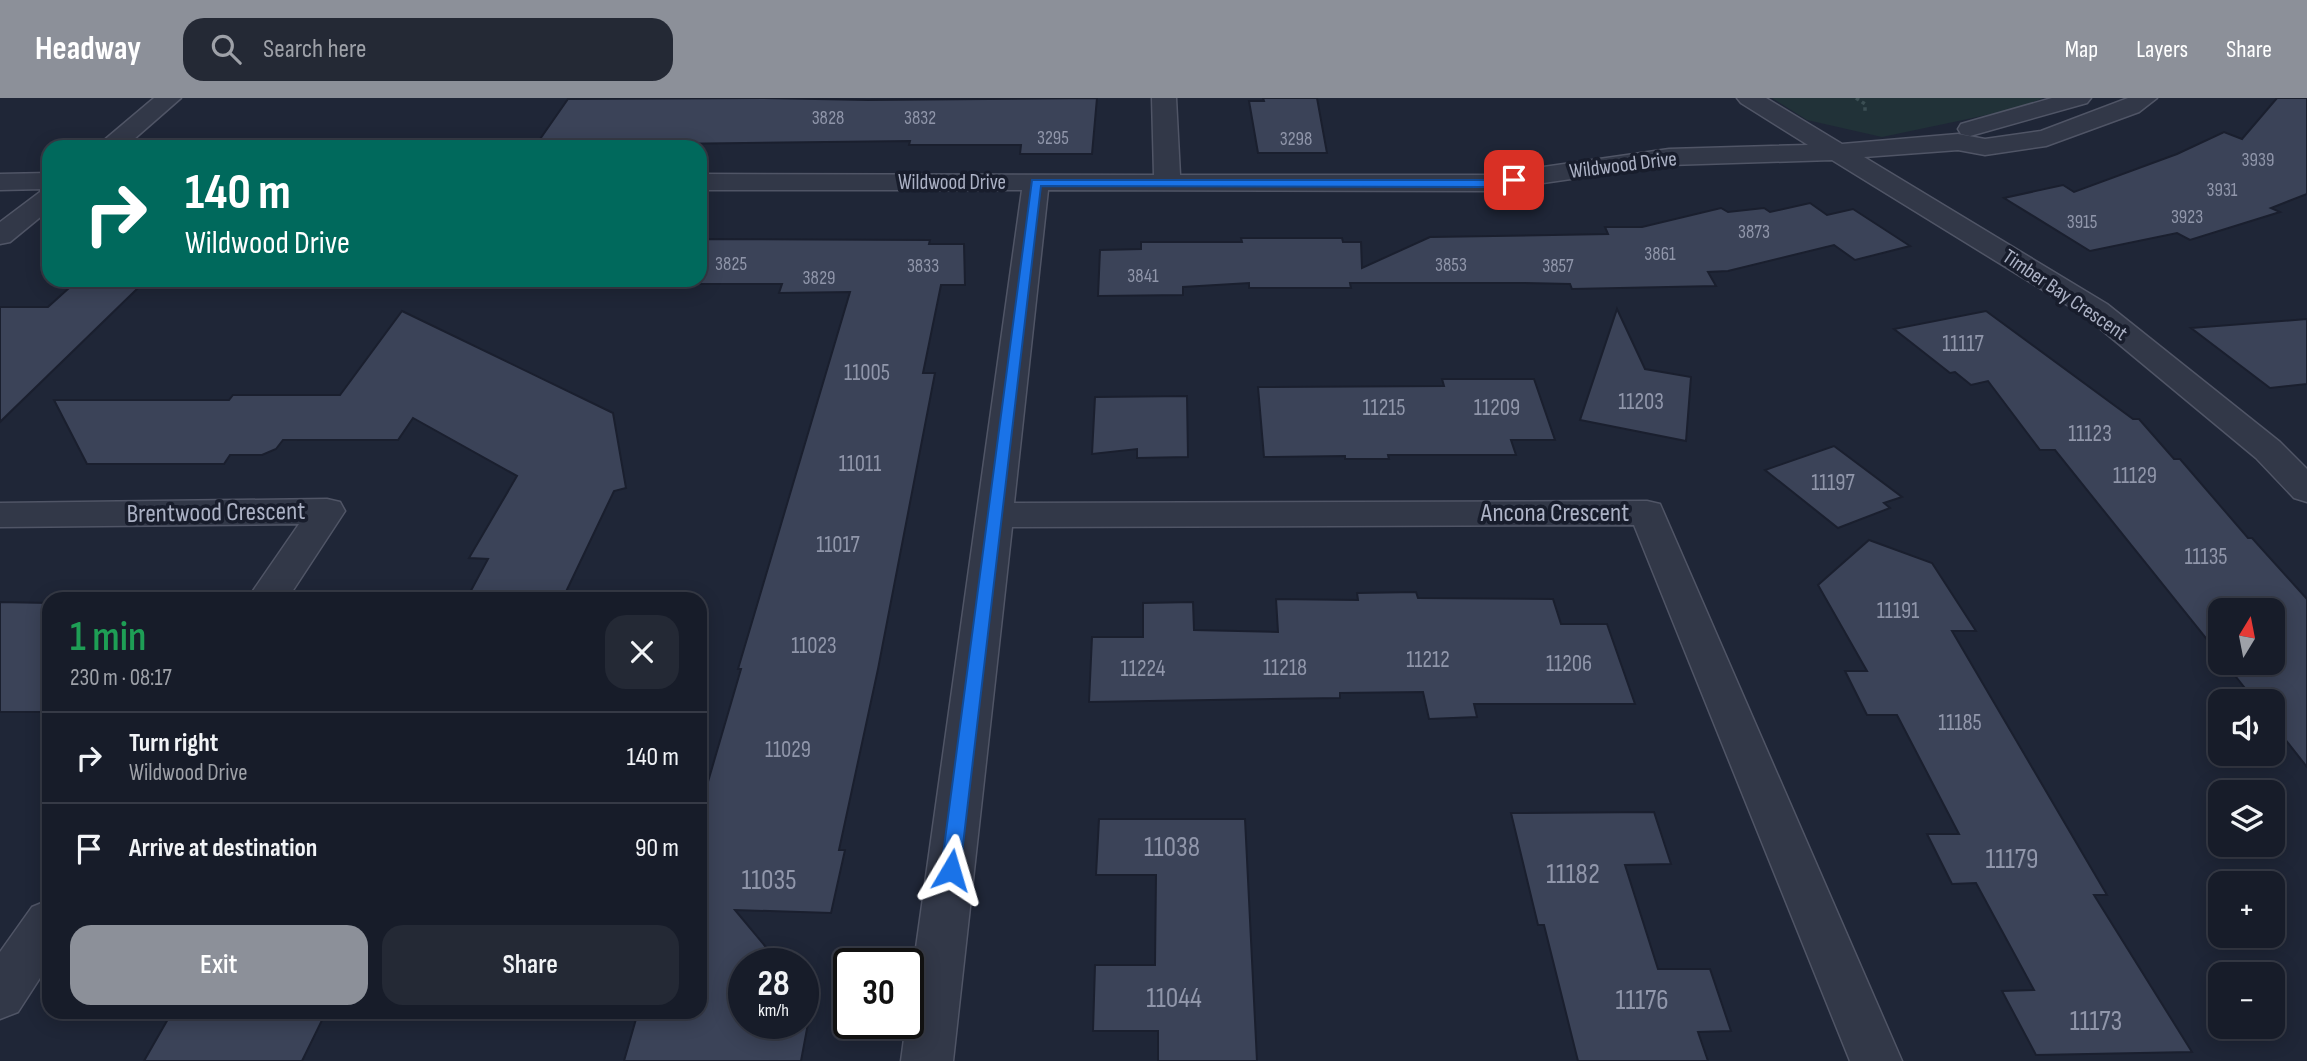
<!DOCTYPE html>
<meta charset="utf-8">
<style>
body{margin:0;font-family:"Sofia Sans Condensed",sans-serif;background:#242935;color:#f1f3f6;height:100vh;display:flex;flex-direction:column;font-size:26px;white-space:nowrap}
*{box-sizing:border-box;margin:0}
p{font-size:23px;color:#9ea1a8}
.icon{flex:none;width:38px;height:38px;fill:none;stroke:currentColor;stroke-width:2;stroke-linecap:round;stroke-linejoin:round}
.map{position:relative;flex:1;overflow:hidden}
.details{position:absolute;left:42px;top:494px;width:665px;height:427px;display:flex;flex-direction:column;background:#171c29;border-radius:21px;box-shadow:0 4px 18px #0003,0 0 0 2px #363a46}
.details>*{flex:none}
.top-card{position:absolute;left:42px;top:42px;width:665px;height:147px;border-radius:21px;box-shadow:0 4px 18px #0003,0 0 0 2px #363a46;background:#00695c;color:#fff;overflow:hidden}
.needle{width:46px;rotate:10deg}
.tools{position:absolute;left:2208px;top:500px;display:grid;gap:14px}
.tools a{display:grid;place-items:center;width:77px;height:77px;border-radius:14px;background:#171c29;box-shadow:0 4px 18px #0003,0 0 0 2px #363a46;font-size:35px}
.speed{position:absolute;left:728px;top:850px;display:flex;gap:14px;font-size:35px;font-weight:700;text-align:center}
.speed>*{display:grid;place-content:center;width:91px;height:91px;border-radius:50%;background:#171c29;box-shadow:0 4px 18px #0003,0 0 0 2px #363a46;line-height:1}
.speed small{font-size:18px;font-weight:400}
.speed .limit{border:4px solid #111;border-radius:10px;background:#fff;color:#111}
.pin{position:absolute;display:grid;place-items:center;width:60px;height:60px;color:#fff;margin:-30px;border-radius:14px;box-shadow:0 4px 10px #0006}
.me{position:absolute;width:77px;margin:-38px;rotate:7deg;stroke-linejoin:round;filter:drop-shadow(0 0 5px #0008)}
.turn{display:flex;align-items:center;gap:24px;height:147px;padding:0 28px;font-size:32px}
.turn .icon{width:91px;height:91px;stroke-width:2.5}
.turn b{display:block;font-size:49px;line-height:60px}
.round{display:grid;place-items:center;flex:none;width:74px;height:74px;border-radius:21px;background:#242935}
.overview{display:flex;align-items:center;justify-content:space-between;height:119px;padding:0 28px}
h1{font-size:42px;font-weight:600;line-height:52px;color:#1e9e55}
.button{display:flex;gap:14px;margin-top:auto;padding:14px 28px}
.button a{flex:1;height:80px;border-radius:21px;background:#8c9099;color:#fff;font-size:28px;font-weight:600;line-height:80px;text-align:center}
.button a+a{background:#242935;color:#f1f3f6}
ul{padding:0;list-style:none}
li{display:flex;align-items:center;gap:21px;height:91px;padding:0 28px;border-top:2px solid #363a46}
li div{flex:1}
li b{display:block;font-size:26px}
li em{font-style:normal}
header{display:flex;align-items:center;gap:42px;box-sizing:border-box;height:98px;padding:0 35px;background:#8c9099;color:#fff}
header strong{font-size:33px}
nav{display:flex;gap:38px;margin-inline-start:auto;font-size:24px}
.search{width:490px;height:63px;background:#242935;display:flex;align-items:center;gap:18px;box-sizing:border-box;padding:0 24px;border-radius:21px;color:#9ea1a8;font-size:26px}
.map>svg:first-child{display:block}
.green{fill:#213238}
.building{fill:#3b4358;stroke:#1a1f2e;stroke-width:2}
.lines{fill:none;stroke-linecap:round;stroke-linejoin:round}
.minor-casing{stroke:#505566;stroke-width:3}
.path{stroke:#3b4e53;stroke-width:3.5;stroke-dasharray:3.5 3.5;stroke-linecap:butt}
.minor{fill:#323848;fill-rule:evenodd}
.route{fill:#1a73e8;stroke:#114b97;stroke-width:2}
.labels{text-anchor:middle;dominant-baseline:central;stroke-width:7;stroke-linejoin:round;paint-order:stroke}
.far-number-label{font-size:19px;fill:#9096aa}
.far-street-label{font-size:21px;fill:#acb2c5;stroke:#181d2c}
.number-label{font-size:23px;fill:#9096aa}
.street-label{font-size:26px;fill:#acb2c5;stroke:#181d2c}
.near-number-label{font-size:28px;fill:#9096aa}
</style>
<header>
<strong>Headway</strong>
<div class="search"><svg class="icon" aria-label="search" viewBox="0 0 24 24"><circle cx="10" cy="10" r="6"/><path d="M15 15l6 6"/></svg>Search here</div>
<nav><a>Map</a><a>Layers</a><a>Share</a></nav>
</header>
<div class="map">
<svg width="2307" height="963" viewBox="0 0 2307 963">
<rect width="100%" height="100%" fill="#1f2637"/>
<polygon class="green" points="1772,0 2043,0 2020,10 1882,39 1807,22"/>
<g class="building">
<polygon points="764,0 868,2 1097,0 1092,56 1020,56 1021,47 909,47 910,43 591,47 538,44 568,1"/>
<polygon points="1263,0 1317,0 1327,55 1258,55 1249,3 1264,3"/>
<polygon points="2277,0 2307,0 2307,96 2271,110 2280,114 2190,142 2177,135 2090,153 2004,100 2063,87 2074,94 2177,56 2224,34 2242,41"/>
<polygon points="1810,105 1827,117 1853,111 1910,148 1855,162 1834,147 1728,173 1708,174 1716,188 1572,191 1570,186 1525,185 1350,185 1351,190 1249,190 1249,185 1183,189 1183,197 1098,198 1100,152 1141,151 1141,144 1242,144 1241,140 1342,140 1343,144 1361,144 1362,170 1430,139 1608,136 1605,129 1642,129 1721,110 1728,114 1764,110 1770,114"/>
<polygon points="700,141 930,142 929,146 964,146 965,187 941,187 923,275 935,275 878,571 839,752 845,752 831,815 735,812 780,866 744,866 744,926 803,926 803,893 812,904 801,963 624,963 638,914 700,914 700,711 741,571 738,571 850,194 779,195 782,186 700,186"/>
<polygon points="69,190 138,190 0,324 0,209 48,209"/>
<polygon points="1617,211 1645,271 1691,279 1686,343 1580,322"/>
<polygon points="402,213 613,315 626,390 614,393 563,500 467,500 488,461 469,460 517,378 413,320 398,342 283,342 276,351 262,357 230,357 224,366 87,366 54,302 229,302 233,297 340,297"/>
<polygon points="1986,213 2133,321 2139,321 2174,361 2180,361 2248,440 2252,440 2307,501 2307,669 2273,626 2273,604 2256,604 2225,565 2273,565 2273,513 2221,513 2221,559 2055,352 2040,352 1988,283 1971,287 1955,274 1950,275 1894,231"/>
<polygon points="2307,221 2307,286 2270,290 2191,230"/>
<polygon points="1442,281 1534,281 1555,342 1511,342 1516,357 1388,357 1389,361 1345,361 1345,358 1264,359 1258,289 1444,288"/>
<polygon points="1187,298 1188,359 1137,360 1137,351 1092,356 1095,299"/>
<polygon points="1834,348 1902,399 1884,405 1890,410 1838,430 1765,372"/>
<polygon points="1869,442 1932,465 1976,533 1952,533 2107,797 2094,797 2192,954 2036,957 2002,893 2034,892 1976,785 1952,786 1927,736 1959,736 1897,617 1867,617 1845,573 1867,573 1818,487"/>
<polygon points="1416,494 1418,500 1553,501 1561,526 1607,526 1635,606 1474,606 1477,619 1429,621 1423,594 1340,595 1340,600 1089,604 1092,539 1143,539 1143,505 1193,504 1194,532 1278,534 1276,501 1358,502 1357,495"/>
<polygon points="0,504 49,505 49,614 0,614"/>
<polygon points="1654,714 1671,766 1625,767 1658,871 1710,871 1731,933 1698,934 1708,963 1578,963 1544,827 1538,827 1511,715"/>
<polygon points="1099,721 1245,721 1257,963 1158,963 1158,933 1093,933 1095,867 1155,867 1156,777 1096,777"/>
<polygon points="172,914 326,914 302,963 144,963"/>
</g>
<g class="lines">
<g class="minor-casing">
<g id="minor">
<polygon points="154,0 181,0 125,49 96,49"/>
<polygon points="1152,0 1176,0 1180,77 1488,77 1669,51 1808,47 1741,5 1737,0 1766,0 1842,46 1958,36 1985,41 2041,33 2128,0 2157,0 2139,14 2046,48 1985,57 1958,52 1864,59 2107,206 2280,344 2307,371 2307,404 2294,400 2256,360 2085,218 1832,62 1669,67 1488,93 1048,92 1014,405 1647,403 1660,406 1902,963 1850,963 1634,427 1012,429 953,963 901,963 906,926 908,926 908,907 1022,92 700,92 700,76 1154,77"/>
<polygon points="2052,0 2091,0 2087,5 1970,38 1961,36 1958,31 1961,26"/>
<polygon points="49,75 49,112 10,144 0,146 0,124 44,91 0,92 0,76"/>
<polygon points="327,401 340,404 345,413 288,500 248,500 299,426 0,429 0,405"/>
<polygon points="49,802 49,866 18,914 0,921 0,854 32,809"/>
</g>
</g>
<polyline class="path" points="1856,0 1865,6 1865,15"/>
<use href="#minor" class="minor"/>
</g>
<polygon class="route" points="1514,78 1518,79 1518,84 1488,89 1041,88 960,772 958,778 951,780 944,778 941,772 1032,82 1488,82"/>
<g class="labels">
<g class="far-number-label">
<text x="828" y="20">3828</text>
<text x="920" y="20">3832</text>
<text x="1053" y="40">3295</text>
<text x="1296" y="41">3298</text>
<text x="2258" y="62">3939</text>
<text x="2222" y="92">3931</text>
<text x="2187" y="119">3923</text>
<text x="2082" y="124">3915</text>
<text x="1754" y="134">3873</text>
<text x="1660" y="156">3861</text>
<text x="731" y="166">3825</text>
<text x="1451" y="167">3853</text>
<text x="923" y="168">3833</text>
<text x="1558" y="168">3857</text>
<text x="1143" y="178">3841</text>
<text x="819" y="180">3829</text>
</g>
<g class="far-street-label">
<text transform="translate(1623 67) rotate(-7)">Wildwood Drive</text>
<text x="952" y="84">Wildwood Drive</text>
<text transform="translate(2065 197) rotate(34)">Timber Bay Crescent</text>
</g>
<g class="number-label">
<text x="1963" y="246">11117</text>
<text x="867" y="275">11005</text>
<text x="1641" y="304">11203</text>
<text x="1384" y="310">11215</text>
<text x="1497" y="310">11209</text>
<text x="2090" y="336">11123</text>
<text x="860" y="366">11011</text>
<text x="2135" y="378">11129</text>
<text x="1833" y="385">11197</text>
<text x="838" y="447">11017</text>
<text x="2206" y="459">11135</text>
<text x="1898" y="513">11191</text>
<text x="814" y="548">11023</text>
<text x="1428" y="562">11212</text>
<text x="1569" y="566">11206</text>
<text x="1285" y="570">11218</text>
<text x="1143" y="571">11224</text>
<text x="1960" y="625">11185</text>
<text x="788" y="652">11029</text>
</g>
<g class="street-label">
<text transform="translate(216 415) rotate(-1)">Brentwood Crescent</text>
<text x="1555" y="415">Ancona Crescent</text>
</g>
<g class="near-number-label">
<text x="1172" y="749">11038</text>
<text x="2012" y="761">11179</text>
<text x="1573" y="776">11182</text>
<text x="769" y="782">11035</text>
<text x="1174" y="900">11044</text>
<text x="1642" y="902">11176</text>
<text x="2096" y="923">11173</text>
</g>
</g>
</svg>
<div class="tools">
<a><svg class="needle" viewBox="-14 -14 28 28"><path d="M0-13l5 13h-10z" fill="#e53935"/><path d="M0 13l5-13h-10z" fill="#9ea1a8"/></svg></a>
<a><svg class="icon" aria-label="sound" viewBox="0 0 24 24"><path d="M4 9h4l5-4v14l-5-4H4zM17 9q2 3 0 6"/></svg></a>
<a><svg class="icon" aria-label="layers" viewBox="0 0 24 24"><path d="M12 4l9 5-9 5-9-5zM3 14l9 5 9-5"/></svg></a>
<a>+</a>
<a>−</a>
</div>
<div class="speed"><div>28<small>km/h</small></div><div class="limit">30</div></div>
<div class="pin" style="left:1514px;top:82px;background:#d93025"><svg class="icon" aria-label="arrive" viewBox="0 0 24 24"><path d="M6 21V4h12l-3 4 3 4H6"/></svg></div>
<svg class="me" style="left:951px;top:772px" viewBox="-20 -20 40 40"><path d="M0-17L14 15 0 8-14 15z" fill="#1a73e8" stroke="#fff" stroke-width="4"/></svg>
<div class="top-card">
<div class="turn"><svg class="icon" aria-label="right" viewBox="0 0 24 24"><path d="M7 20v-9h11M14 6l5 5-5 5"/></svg><div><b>140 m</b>Wildwood Drive</div></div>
</div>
<section class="details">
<div class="overview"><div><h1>1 min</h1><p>230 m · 08:17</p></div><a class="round"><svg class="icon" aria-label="close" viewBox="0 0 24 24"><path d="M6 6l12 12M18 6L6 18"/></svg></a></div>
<ul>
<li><svg class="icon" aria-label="right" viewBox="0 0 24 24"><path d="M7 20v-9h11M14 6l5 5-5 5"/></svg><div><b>Turn right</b><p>Wildwood Drive</p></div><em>140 m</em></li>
<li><svg class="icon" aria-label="arrive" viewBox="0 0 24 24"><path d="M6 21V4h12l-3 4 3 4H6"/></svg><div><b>Arrive at destination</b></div><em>90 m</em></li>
</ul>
<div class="button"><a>Exit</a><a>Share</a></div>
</section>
</div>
